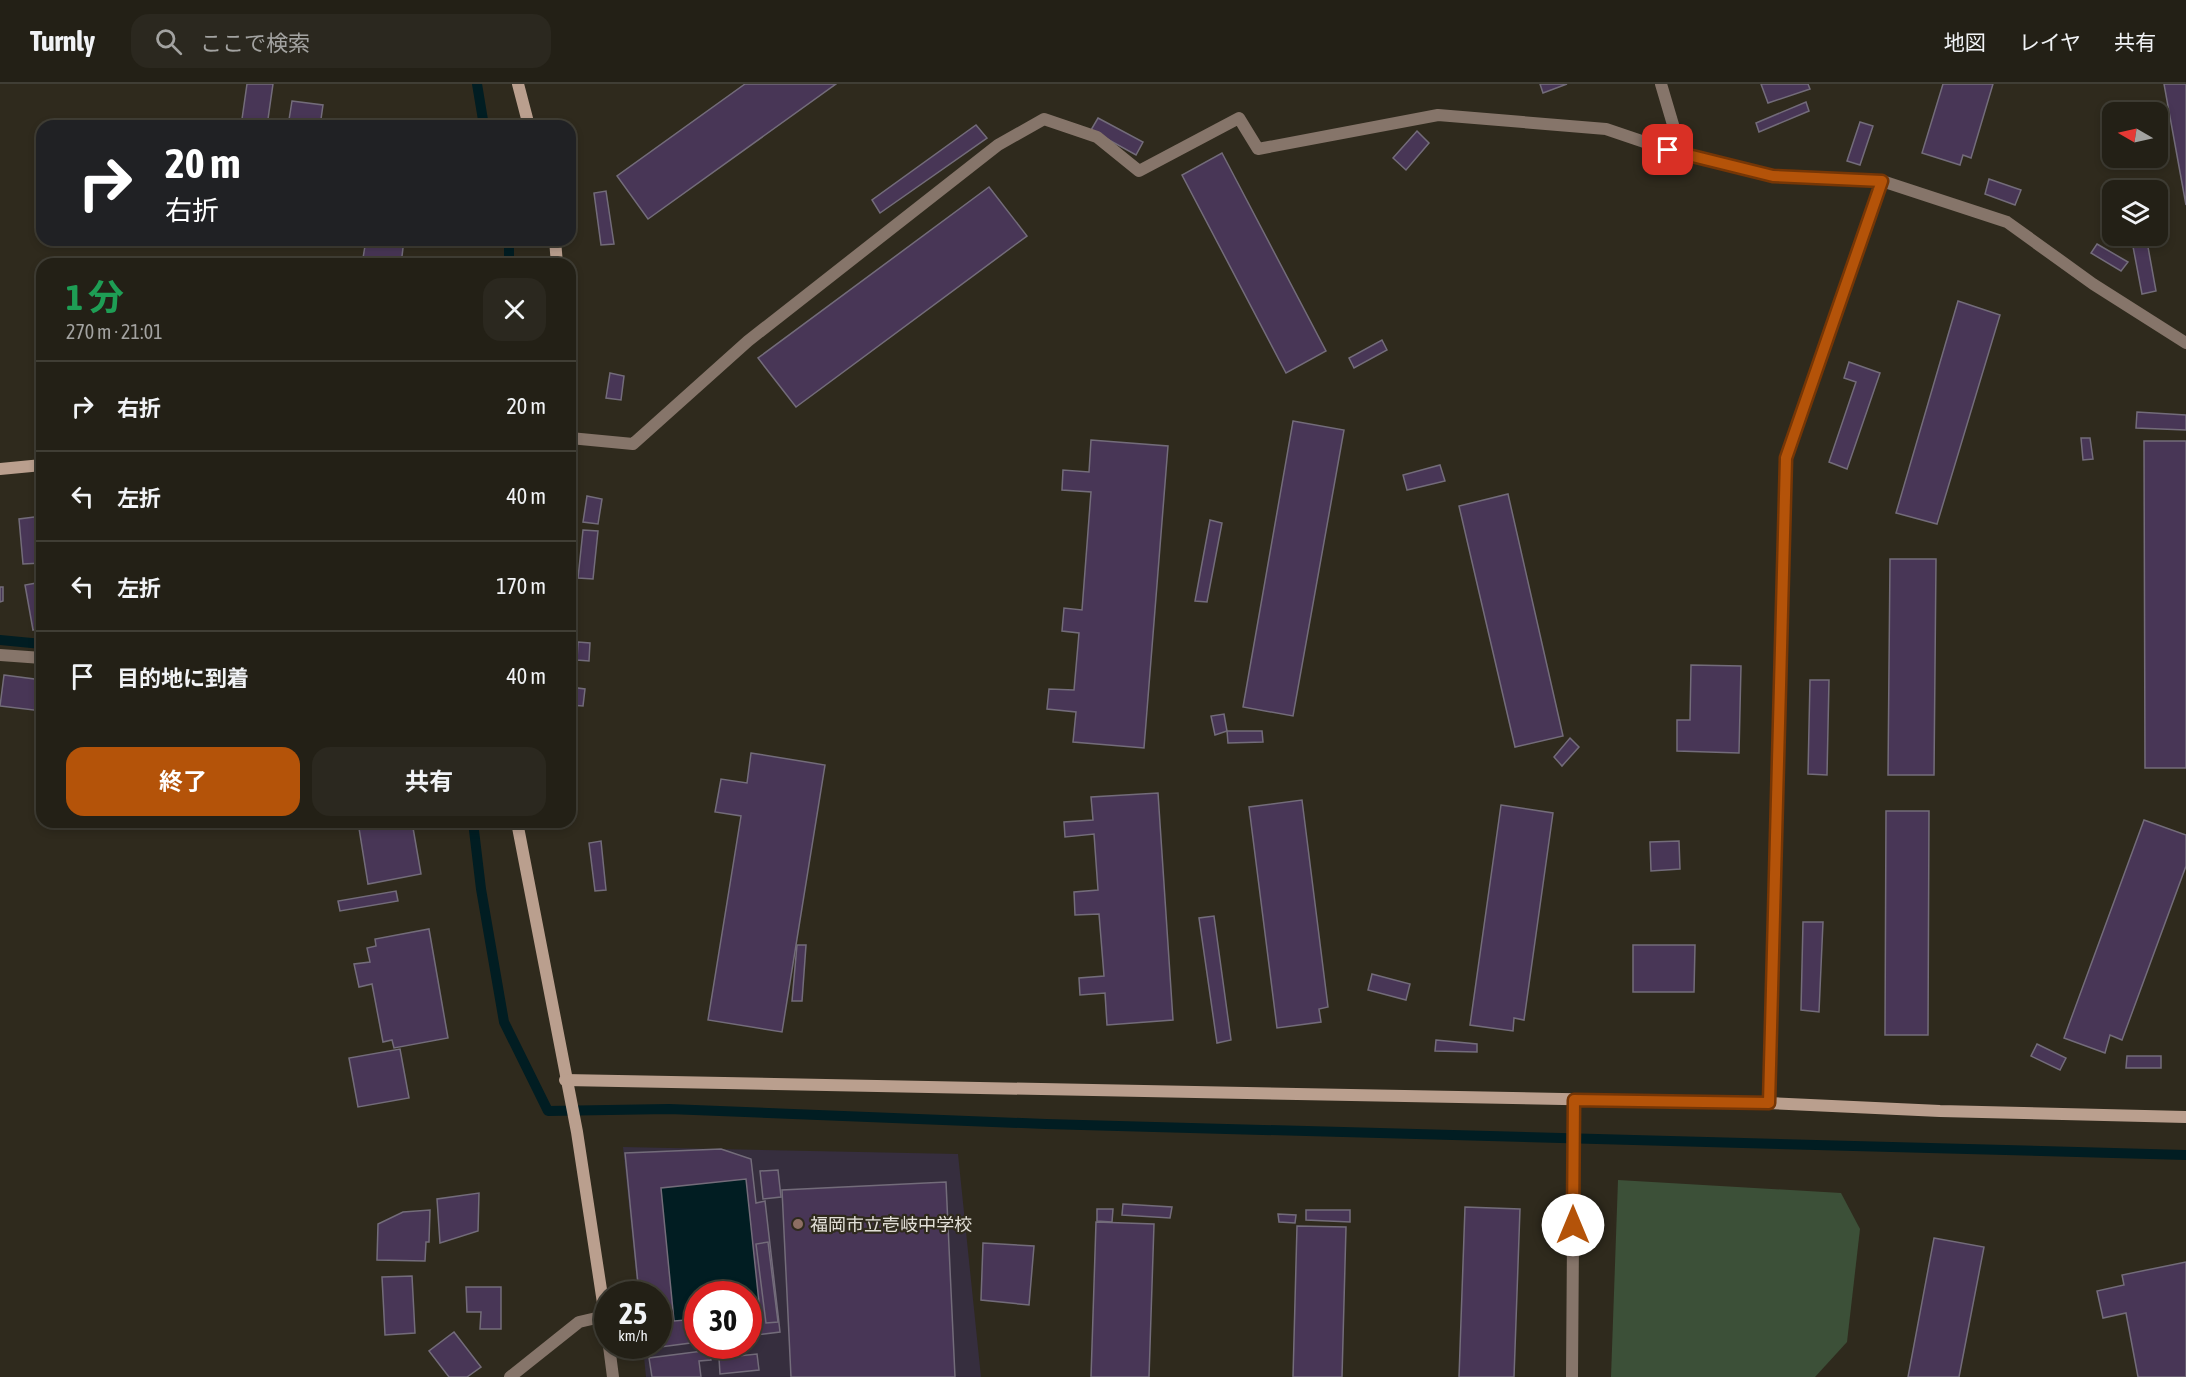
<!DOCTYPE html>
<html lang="ja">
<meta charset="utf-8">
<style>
body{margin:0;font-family:"Asap Condensed","Noto Sans JP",sans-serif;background:#2b281f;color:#f1f3f6;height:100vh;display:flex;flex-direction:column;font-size:22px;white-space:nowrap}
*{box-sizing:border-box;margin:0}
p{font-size:20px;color:#a3a3a1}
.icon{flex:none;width:33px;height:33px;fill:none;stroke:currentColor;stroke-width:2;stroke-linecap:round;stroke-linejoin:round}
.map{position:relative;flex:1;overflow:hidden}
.side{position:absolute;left:36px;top:174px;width:540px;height:570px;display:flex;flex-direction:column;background:#232016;border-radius:18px;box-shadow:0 3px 9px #0003,0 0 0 2px #403e35}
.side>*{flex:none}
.guide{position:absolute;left:36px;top:36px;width:540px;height:126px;border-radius:18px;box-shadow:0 3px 9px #0003,0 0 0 2px #403e35;background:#202124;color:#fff;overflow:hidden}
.needle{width:39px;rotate:279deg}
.tools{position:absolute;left:2102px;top:18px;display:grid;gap:12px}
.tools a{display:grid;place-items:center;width:66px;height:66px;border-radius:12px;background:#232016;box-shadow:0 3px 9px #0003,0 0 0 2px #403e35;font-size:30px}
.speed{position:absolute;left:594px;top:1197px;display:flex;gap:12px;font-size:30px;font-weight:700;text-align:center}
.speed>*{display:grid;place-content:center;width:78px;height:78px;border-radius:50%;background:#232016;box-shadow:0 3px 9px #0003,0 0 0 2px #403e35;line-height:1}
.speed small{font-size:15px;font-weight:400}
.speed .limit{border:9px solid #d22;background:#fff;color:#111}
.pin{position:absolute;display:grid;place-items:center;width:51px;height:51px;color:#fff;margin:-26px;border-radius:12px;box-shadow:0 3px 9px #0006}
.me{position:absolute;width:66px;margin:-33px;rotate:0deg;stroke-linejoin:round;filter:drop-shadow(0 0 4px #0008)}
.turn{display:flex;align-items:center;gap:21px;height:126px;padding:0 30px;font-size:27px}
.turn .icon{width:78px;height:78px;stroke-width:2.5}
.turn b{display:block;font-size:42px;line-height:51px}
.round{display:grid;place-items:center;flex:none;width:63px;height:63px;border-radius:18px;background:#2b281f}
.overview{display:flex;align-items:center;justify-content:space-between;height:102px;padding:0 30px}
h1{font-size:36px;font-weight:700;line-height:45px;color:#1e9e55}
.primary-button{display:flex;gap:12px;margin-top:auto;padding:12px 30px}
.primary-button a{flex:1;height:69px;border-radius:18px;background:#b45309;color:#fff;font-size:24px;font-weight:700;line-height:69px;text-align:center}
.primary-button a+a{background:#2b281f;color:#f1f3f6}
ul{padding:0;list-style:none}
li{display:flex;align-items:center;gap:18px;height:90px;padding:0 30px;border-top:2px solid #403e35}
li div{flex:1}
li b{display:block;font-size:22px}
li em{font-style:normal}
header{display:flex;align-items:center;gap:36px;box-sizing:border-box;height:84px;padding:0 30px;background:#232016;border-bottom:2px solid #403e35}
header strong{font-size:28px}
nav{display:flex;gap:33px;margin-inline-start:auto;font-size:21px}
.search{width:420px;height:54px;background:#2b281f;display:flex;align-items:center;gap:15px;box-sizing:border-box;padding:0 21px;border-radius:18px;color:#a3a3a1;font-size:22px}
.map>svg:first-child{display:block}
.education{fill:#362e3e;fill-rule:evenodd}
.green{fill:#3c5038}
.water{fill:#011d22}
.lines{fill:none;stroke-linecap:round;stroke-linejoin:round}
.stream{stroke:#011d22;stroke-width:10}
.building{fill:#483656;stroke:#736c7a;stroke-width:1.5}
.lane{stroke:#86756a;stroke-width:12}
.street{stroke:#86756a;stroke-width:12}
.secondary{stroke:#ba9f8e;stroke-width:12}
.route-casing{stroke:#753606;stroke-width:15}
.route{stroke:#b45309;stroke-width:10}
.education-dot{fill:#8d6e63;stroke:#2f2a1d;stroke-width:2}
.labels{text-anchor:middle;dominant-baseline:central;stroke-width:4.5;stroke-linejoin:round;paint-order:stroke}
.poi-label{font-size:18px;fill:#e3e0d8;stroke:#2f2a1d;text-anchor:start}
</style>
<header>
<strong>Turnly</strong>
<div class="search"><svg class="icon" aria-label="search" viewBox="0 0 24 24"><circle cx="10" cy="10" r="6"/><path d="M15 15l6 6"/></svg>ここで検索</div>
<nav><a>地図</a><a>レイヤ</a><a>共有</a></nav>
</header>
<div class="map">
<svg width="2186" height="1293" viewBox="0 0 2186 1293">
<rect width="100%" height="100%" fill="#2f2a1d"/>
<path class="education" d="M623,1063l335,7 23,223h-335l-3,-31h15v-52h-20zM698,1210h50v52h-50z"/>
<polygon class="green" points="1618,1096 1841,1109 1860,1145 1847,1258 1815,1293 1611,1293"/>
<polygon class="water" points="746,1095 760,1228 749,1229 748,1210 698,1210 697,1235 674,1237 661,1104"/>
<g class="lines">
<g class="stream">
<polyline points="477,0 484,42"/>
<polyline points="509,156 509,180"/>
<polyline points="0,556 42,560"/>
<polyline points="473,738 481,805 504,938 548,1027 669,1025 1046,1040 2186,1071"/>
</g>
</g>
<g class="building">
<polygon points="247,0 273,0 267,42 241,42"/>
<polygon points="745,0 836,0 648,135 617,92"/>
<polygon points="1540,0 1567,0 1543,9"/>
<polygon points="1761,0 1808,0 1810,5 1768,19"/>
<polygon points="1943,0 1993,0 1971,74 1963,71 1960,81 1922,69"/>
<polygon points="2164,0 2186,0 2186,121"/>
<polygon points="292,17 323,21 320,42 288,42"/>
<polygon points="1806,18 1809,27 1759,48 1756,39"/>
<polygon points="1098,34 1143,58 1136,71 1091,46"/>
<polygon points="1860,38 1873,42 1860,81 1847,77"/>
<polygon points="976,41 987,54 880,129 872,116"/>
<polygon points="1417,47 1429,59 1406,86 1393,74"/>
<polygon points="1222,69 1326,267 1286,289 1182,91"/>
<polygon points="1989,95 2021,106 2015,121 1985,110"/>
<polygon points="989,103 1027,152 796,323 758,274"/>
<polygon points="606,107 614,160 601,161 594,109"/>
<polygon points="2131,152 2146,152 2156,207 2142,210"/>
<polygon points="366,156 404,156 401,180 362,180"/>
<polygon points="2097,160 2128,178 2121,187 2091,169"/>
<polygon points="1958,217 2000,231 1937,440 1896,429"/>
<polygon points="1382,256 1387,266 1354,284 1349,274"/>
<polygon points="1849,278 1880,289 1847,385 1829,378 1856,298 1844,294"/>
<polygon points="610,289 624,292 621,316 606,314"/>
<polygon points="2137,328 2186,331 2186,346 2136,344"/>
<polygon points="1293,337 1344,346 1293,632 1243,623"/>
<polygon points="2081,354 2090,354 2093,375 2083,376"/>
<polygon points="1091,356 1168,362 1144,664 1073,658 1076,628 1047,625 1049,605 1074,606 1079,549 1062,547 1064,524 1082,526 1091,408 1062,406 1063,386 1089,388"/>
<polygon points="2144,357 2186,357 2186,684 2145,684"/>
<polygon points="1440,381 1445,397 1407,406 1403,391"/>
<polygon points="1508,410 1563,652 1515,663 1459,422"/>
<polygon points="587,412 602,415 598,440 583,438"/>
<polygon points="42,432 42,479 23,480 19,435"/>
<polygon points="1210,436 1222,439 1207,518 1195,517"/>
<polygon points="583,446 598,447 593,495 578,494"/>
<polygon points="1890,475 1936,475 1934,691 1888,691"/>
<polygon points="42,498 42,544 33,546 25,501"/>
<polygon points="0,503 3,503 3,517 0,518"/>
<polygon points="578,558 590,559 589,577 577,576"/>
<polygon points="1691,581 1741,582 1739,669 1677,667 1677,636 1690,636"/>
<polygon points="4,591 42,596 42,627 0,622"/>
<polygon points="1810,596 1829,596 1827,691 1808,690"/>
<polygon points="570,603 585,605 583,622 570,621"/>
<polygon points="1224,630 1227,647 1215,651 1211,632"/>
<polygon points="1227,647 1262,647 1263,658 1228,659"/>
<polygon points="1570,654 1579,663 1562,682 1554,673"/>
<polygon points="751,669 825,681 782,948 708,936 741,732 715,728 721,695 747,699"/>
<polygon points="1158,709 1173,936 1107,941 1105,909 1080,911 1079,894 1104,892 1099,830 1075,831 1074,808 1098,806 1094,750 1065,753 1064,738 1093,736 1091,713"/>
<polygon points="1302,716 1328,923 1319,925 1321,938 1277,944 1249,723"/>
<polygon points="1501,721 1553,729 1524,936 1514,934 1513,947 1470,941"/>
<polygon points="1886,727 1929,727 1928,951 1885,951"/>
<polygon points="2144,736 2186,751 2186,782 2122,956 2110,951 2105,969 2064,954"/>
<polygon points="358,738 412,738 421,790 368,800"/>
<polygon points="601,757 606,806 595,807 589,759"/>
<polygon points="1679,757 1680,785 1651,787 1650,758"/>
<polygon points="396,807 398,817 340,827 338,817"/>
<polygon points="1214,832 1231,956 1217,959 1199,834"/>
<polygon points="1803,838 1823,838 1819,928 1801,926"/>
<polygon points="429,845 448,954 394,964 392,956 383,958 372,900 359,903 354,880 370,878 367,864 376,862 375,855"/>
<polygon points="797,861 806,861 802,917 792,917"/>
<polygon points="1633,861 1695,861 1694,908 1633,908"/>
<polygon points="1372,890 1410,900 1406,916 1368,906"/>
<polygon points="1436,956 1477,960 1477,968 1435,967"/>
<polygon points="2037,960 2066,974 2060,986 2031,972"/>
<polygon points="400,965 409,1014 358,1023 349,974"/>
<polygon points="2127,972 2161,972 2161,984 2126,984"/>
<polygon points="721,1065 751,1075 756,1119 765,1117 780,1248 748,1252 748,1229 760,1228 746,1095 661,1104 674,1237 698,1235 698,1258 645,1265 644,1262 658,1262 658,1210 639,1210 625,1069"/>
<polygon points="778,1086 781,1113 763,1115 760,1087"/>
<polygon points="946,1098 955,1293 791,1293 782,1106"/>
<polygon points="479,1109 478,1147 440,1159 437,1115"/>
<polygon points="1123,1120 1172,1123 1170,1134 1122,1131"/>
<polygon points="1465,1123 1520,1125 1514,1293 1459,1293"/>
<polygon points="1097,1125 1113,1125 1112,1138 1097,1137"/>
<polygon points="430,1126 429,1158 426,1158 425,1177 377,1176 378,1140 403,1128"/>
<polygon points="1306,1126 1350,1126 1350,1138 1306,1136"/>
<polygon points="1278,1130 1296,1131 1295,1139 1279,1138"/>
<polygon points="1096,1138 1154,1140 1149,1293 1091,1293"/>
<polygon points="1297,1142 1346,1143 1342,1293 1293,1293"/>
<polygon points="1934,1154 1984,1163 1959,1293 1908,1293"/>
<polygon points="768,1158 778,1238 766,1239 756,1160"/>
<polygon points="983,1159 1034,1162 1029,1221 981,1216"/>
<polygon points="2186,1178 2186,1293 2138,1293 2126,1229 2103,1234 2097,1207 2124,1201 2122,1191"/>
<polygon points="412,1192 415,1249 385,1251 382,1193"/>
<polygon points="466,1203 501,1203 501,1245 480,1245 481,1228 467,1228"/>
<polygon points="454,1248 481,1283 467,1293 449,1293 429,1267"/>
<polygon points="710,1266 711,1276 699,1277 701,1293 652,1293 649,1274"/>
<polygon points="757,1270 759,1286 720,1290 719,1274"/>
</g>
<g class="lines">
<g class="lane">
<polyline points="1661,0 1674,44 1668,66"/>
<polyline points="570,354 633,360 748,257 998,61 1044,35 1097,53 1139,87 1239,34 1258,65 1438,31 1606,45 1668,66 1773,92 1882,97 2007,138 2093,200 2186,259"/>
<polyline points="1769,1019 1786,374 1882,97"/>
</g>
<g class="street">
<polyline points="0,571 42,574"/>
<polyline points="609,1262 613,1293"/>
<polyline points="510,1293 579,1238 605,1232 608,1251"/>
<polyline points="1572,1293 1574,1016"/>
</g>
<g class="secondary">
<polyline points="518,0 529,42"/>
<polyline points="555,156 557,180"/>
<polyline points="0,385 42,381"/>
<polyline points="517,738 577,1048 605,1232"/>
<polyline points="565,996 1769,1019 1940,1027 2186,1033"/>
</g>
</g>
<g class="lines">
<g class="route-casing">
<polyline id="route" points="1573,1141 1574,1016 1769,1019 1786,374 1882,97 1773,92 1668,66"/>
</g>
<use href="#route" class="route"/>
</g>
<circle class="education-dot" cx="798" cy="1140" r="6"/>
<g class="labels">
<g class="poi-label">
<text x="810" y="1140">福岡市立壱岐中学校</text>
</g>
</g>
</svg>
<div class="tools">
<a><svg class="needle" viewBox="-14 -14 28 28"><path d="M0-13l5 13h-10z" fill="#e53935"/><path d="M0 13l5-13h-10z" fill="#a3a3a1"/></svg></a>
<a><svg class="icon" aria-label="layers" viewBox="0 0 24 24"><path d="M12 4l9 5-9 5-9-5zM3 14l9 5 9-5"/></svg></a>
</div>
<div class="speed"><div>25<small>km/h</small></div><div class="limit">30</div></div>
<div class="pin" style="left:1668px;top:66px;background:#d93025"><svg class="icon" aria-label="arrive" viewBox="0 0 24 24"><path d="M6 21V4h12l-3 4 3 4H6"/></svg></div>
<svg class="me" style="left:1573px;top:1141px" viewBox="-20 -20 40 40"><circle r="19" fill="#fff"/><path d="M0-13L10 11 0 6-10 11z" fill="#b45309"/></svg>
<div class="guide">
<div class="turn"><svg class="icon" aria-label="right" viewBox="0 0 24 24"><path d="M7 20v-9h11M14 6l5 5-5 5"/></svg><div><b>20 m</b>右折</div></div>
</div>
<section class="side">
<div class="overview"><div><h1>1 分</h1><p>270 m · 21:01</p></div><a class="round"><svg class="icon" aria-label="close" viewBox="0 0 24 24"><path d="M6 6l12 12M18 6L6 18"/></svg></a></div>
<ul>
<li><svg class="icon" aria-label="right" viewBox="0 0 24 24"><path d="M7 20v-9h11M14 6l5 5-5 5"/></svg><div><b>右折</b></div><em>20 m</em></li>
<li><svg class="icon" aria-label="left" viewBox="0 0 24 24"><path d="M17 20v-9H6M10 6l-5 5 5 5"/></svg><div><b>左折</b></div><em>40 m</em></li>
<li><svg class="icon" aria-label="left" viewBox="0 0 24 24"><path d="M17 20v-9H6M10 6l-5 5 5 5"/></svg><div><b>左折</b></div><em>170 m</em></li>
<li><svg class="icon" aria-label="arrive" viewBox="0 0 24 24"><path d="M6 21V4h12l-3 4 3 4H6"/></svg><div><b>目的地に到着</b></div><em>40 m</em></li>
</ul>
<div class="primary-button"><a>終了</a><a>共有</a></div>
</section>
</div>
